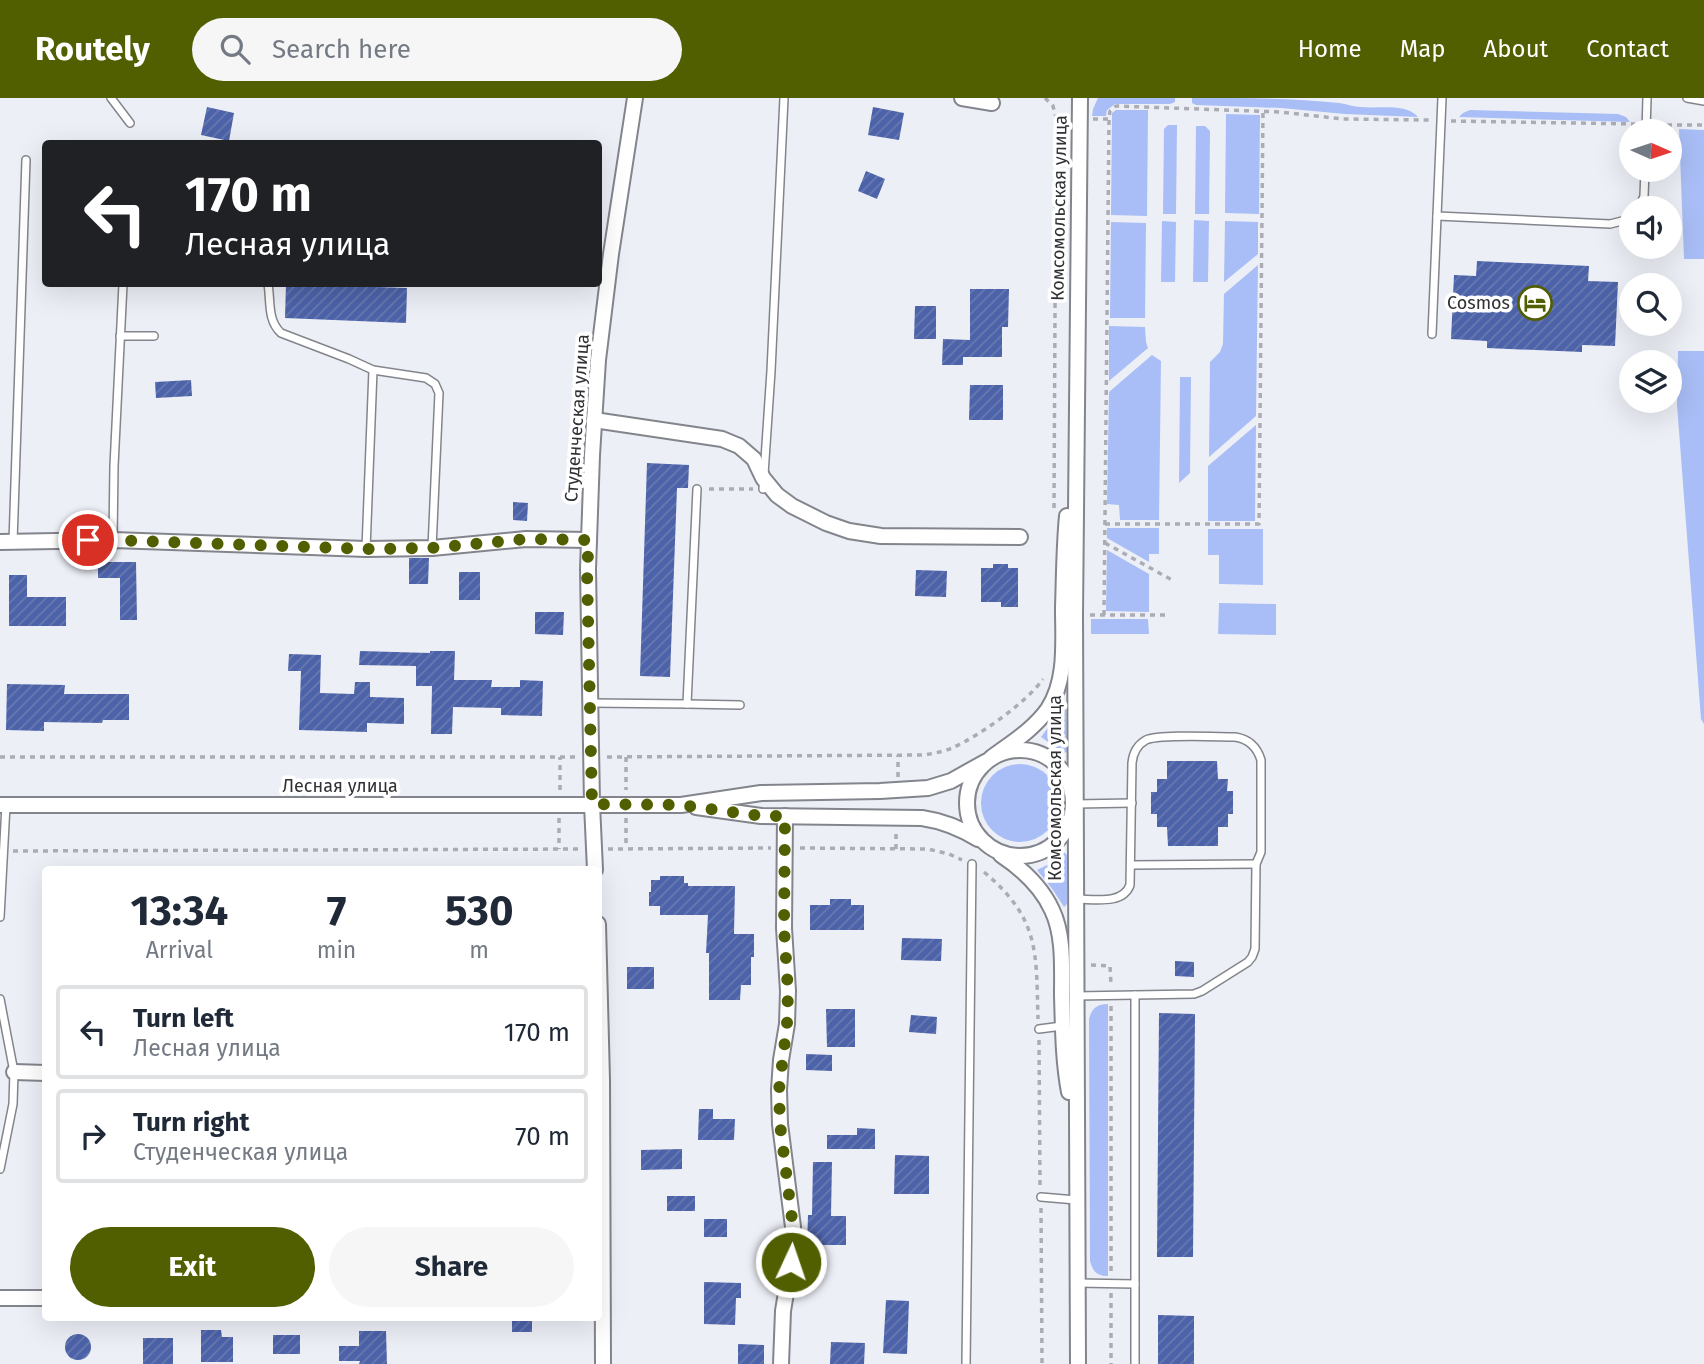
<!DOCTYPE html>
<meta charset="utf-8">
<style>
body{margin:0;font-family:"Fira Sans",sans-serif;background:#f6f6f7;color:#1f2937;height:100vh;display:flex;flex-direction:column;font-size:26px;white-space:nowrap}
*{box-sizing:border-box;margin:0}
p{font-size:23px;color:#747a83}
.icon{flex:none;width:38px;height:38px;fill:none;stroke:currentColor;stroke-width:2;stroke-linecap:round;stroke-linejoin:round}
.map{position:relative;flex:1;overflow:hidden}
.side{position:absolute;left:42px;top:768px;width:560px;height:455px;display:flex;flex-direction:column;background:#fff;border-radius:7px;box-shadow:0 7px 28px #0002}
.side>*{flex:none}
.hud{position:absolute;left:42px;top:42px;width:560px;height:147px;border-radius:7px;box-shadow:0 7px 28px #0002;background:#202124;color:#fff;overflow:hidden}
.needle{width:46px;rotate:93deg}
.fabs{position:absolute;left:1619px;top:21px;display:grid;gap:14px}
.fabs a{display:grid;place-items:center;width:63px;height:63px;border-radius:50%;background:#fff;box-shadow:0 7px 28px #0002;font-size:35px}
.pin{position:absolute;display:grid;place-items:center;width:60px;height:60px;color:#fff;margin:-30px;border:4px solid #fff;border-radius:50%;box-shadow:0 2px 7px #0007}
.me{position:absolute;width:77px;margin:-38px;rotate:3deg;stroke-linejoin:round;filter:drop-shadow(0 0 5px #0008)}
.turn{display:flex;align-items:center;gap:24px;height:147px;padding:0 28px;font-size:32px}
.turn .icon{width:91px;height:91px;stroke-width:2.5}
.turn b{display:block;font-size:49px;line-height:60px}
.eta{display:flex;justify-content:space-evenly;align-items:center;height:119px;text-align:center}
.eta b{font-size:42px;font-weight:700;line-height:49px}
.button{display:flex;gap:14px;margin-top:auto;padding:14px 28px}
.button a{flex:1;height:80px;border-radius:42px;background:#525f00;color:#fff;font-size:28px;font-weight:700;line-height:80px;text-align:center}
.button a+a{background:#f6f6f7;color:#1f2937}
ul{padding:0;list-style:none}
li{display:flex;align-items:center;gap:21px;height:94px;margin:0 14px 10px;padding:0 14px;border:4px solid #e0e1e3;border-radius:7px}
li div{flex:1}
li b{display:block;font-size:26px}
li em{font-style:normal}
header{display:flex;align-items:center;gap:42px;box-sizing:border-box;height:98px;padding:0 35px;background:#525f00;color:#fff}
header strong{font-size:33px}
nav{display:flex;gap:38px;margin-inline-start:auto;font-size:24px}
.search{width:490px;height:63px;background:#f6f6f7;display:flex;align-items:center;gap:18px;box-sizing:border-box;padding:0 24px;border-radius:38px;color:#747a83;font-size:26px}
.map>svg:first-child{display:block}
.green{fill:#a9bef6}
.building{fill:url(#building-hatch)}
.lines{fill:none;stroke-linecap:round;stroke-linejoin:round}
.lane-casing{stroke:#83858c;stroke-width:10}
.street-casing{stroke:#83858c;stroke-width:18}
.path{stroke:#acadb4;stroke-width:3.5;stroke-dasharray:5 5;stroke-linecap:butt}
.lane{stroke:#fff;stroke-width:7}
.street{stroke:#fff;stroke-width:14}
.route{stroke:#525f00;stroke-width:12;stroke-dasharray:0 21.6}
.labels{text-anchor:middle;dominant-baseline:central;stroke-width:7;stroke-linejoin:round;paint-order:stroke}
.street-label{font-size:18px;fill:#303134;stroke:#fff}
.poi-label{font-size:18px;fill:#303134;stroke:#fff;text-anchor:end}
</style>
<header>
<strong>Routely</strong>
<div class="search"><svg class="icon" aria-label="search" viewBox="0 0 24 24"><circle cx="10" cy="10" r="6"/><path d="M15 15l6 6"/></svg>Search here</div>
<nav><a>Home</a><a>Map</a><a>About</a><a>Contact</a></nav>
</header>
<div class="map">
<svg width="1704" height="1266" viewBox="0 0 1704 1266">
<defs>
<pattern id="building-hatch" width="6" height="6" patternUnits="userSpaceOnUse" patternTransform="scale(1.75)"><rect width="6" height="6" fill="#4c62a9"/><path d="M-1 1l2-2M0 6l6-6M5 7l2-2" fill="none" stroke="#697aaf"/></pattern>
</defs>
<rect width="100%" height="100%" fill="#edeff7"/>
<g class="green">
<polygon points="1098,0 1175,0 1175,4 1170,6 1115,6 1107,12 1106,18 1092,18 1093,11"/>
<path d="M1192,0c49,0 99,0 147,5 8,1 15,4 22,4 17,2 45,-4 57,10l-73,-3 -64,-6 -85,-3 -4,-2z"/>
<polygon points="1116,12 1148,12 1147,118 1111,117 1112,15"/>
<polygon points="1470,12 1618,16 1626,19 1630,24 1459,19 1463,15"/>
<polygon points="1226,16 1260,17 1259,116 1225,115"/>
<polygon points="1168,27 1177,27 1176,116 1163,116 1164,31"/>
<polygon points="1196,28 1205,28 1210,33 1209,116 1195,116"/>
<polygon points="1679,31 1704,32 1704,161 1684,161"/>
<polygon points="1194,122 1209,123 1208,184 1193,184"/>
<polygon points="1162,123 1176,124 1175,184 1161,184"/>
<polygon points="1225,123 1258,124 1258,156 1224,184"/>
<polygon points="1111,124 1146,125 1145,220 1110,220"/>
<polygon points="1258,167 1256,318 1209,359 1210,264 1220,254 1223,246 1224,196"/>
<polygon points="1109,228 1145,229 1146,244 1148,250 1109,283"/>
<polygon points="1678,253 1704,253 1704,626 1701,621 1677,307"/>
<polygon points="1152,257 1161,263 1159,422 1120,422 1119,407 1107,406 1109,294"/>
<polygon points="1180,279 1191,279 1190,375 1179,385"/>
<polygon points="1256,327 1255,423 1208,423 1208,368"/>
<polygon points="1107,430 1159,430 1159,456 1149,456 1149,464 1107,440"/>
<polygon points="1208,431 1263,431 1263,487 1219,486 1219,457 1208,457"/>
<polygon points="1107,452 1149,476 1149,514 1106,513"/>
<polygon points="1219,505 1276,506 1276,537 1218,536"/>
<polygon points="1091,521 1148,521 1149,536 1091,536"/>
<polygon points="1066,605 1067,654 1064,655 1041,639"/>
<circle cx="1020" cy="705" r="39"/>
<polygon points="1064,754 1067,757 1067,806 1064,809 1053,792 1037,772 1051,765"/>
<path d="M1108,906v272c-11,0 -15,-4 -18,-15l-1,-242c3,-11 8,-15 19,-15z"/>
</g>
<g class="building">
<polygon points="207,9 234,15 229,43 201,37"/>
<polygon points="873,9 904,15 899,42 868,37"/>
<polygon points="866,73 885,81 877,101 858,93"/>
<polygon points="1477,163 1589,168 1588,183 1618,184 1615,248 1582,247 1582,254 1487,250 1487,243 1451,241 1454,177 1476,178"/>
<polygon points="286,186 407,190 406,225 285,220"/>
<polygon points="970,191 1009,191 1008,229 1002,229 1002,259 963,259 963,267 942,267 943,241 970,242"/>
<polygon points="915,208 936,208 936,241 914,241"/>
<polygon points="191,282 192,298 156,300 155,284"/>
<polygon points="970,287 1003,287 1003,322 969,322"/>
<polygon points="647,365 689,367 688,390 677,390 670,579 640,578"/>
<polygon points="513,404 528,405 527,423 513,422"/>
<polygon points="409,460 429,460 428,486 409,486"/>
<polygon points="98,464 136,464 137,522 120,522 120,480 98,480"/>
<polygon points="993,466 1008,466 1008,470 1018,470 1018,509 1001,509 1001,504 981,504 981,470 993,470"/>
<polygon points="916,472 947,473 946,499 915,498"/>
<rect x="459" y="474" width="21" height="28"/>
<polygon points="9,477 27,477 27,499 66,499 66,528 9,528"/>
<polygon points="535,514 564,514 563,537 535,536"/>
<polygon points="360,553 430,555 430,553 455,553 454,582 492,582 491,589 520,589 520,582 543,583 542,618 501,617 501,610 453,609 452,636 431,636 432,588 416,588 416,568 359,567"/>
<polygon points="289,556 321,557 320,595 354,596 355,584 370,584 370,599 404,600 404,626 367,625 367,634 299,632 301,573 288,573"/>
<polygon points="7,586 65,587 64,596 129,596 129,622 103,622 102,625 44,624 44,633 6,632"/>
<polygon points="1167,663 1217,663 1218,681 1228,681 1227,693 1233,693 1233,716 1228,716 1228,729 1218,729 1218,748 1168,748 1167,729 1157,729 1157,716 1151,716 1151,694 1157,694 1157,681 1167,681"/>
<polygon points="660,778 684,778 684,785 688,785 688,788 735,788 734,836 754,836 754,859 751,859 751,887 741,887 740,902 709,902 709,855 706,855 708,817 660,817 660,808 649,808 649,794 651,794 651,782 660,782"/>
<polygon points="830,801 851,801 851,807 864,807 864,832 810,832 810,807 830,807"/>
<polygon points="902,840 942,841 941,863 901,862"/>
<polygon points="1175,863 1194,864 1194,879 1175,878"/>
<rect x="627" y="869" width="27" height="22"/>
<polygon points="826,911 855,911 855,949 827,949"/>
<polygon points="1159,915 1195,916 1193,1159 1157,1159"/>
<polygon points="911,917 937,919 936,936 909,934"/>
<polygon points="806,956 832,957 832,973 806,972"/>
<polygon points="699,1011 713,1011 713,1021 735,1021 734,1042 698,1042"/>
<polygon points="857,1030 875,1031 875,1051 827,1051 827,1037 857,1037"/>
<polygon points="682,1051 682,1071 641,1072 641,1052"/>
<polygon points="895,1057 929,1058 929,1096 894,1096"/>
<polygon points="813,1064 832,1064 831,1118 846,1118 846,1147 807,1147 808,1117 812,1117"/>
<rect x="667" y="1098" width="28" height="15"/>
<rect x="704" y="1121" width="23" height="18"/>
<polygon points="704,1184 741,1185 741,1200 736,1200 735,1227 704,1226"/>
<polygon points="886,1202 909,1203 907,1256 883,1255"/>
<polygon points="1158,1217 1194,1218 1194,1266 1158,1266"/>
<rect x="512" y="1220" width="20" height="14"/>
<polygon points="201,1232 221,1232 222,1239 233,1239 233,1264 201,1264"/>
<polygon points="359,1233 386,1233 387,1266 359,1266 360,1263 339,1263 339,1248 359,1248"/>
<circle cx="78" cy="1249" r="13"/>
<rect x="273" y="1237" width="27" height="19"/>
<rect x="143" y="1240" width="30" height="26"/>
<polygon points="831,1244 865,1245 864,1266 830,1266"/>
<polygon points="738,1246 764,1247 764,1266 738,1266"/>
</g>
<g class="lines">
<g class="lane-casing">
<g id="lane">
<polyline points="111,0 130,25"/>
<polyline points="1442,0 1437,118 1610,126 1622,123 1631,119"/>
<polyline points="1687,0 1704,3"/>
<polyline points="1646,33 1647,0"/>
<polyline points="1639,110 1644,98 1645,72"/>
<path d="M268,186c3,17 -1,36 13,49l68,26 24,11 53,8 9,6 4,9 -7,155"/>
<polyline points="1432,236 1437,118"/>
<polyline points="120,238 154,238"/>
<polyline points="763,391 771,273 784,0"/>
<polyline points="113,442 114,368 123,186"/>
<polyline points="13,444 26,62"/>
<polyline points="366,451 373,272"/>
<polyline points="591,605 687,606 697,391"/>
<polyline points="687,606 740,607"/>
<polyline points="1076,706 1132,705"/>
<polyline points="1131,767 1256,766"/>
<polyline points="0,819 6,707"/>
<path d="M1076,898l118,-2 8,-3 46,-29 4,-5 3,-8 1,-85 5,-12v-92c-4,-13 -12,-21 -26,-23 -18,0 -75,-3 -89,3 -9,5 -13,13 -14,23l-2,122c-7,20 -36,14 -54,14"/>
<polyline points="0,901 14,974 13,1006 0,1071"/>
<polyline points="1039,931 1062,928"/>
<polyline points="1041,1099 1076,1102"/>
<polyline points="1077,1185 1135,1186"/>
<polyline points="966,1266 972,766"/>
<polyline points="1135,1266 1135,897"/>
</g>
</g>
<g class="street-casing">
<g id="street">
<polyline points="962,0 992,5"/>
<polyline points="594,322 722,341 739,348 754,361 763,380 777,397 792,408 826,425 849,433 881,438 1020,439"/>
<polyline points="0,444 113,442 366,451 432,450 526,441 589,442"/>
<circle cx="1020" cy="705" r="53"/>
<path d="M991,660c20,-15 42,-28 57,-49 19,-29 15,-67 15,-101 1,-31 1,-61 4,-92"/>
<polyline points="0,707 681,707 761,695 880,693 928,690 951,683 985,664"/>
<path d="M696,709l65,9 161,2c21,3 38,10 56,21"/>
<path d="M1001,757c21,14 40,31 51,55 12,25 10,57 10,85 1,33 1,65 7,97"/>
<polyline points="595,772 592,706 588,471 592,357 598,262 611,156 635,0"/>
<polyline points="598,826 602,982 603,1266"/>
<polyline points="14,974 46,975"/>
<polyline points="0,1200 46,1200"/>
<polyline points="781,1266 783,1213 791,1164 793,1129 780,1026 779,992 781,962 787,926 788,893 784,830 785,718"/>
<polyline points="1078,1266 1075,517 1080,0"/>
</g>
</g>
<g class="path">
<polyline points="1045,0 1053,8 1056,20 1064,21"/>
<polyline points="1093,21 1109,21 1110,13 1116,8 1280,14 1343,21 1429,22"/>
<polyline points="1451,23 1635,26"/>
<polyline points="1657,27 1704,27"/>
<polyline points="709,391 753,391"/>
<polyline points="1054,410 1056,20"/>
<polyline points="1105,426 1259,426 1263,13"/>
<polyline points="1105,445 1172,482"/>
<polyline points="1090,517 1167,517"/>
<polyline points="1104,517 1109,21"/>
<polyline points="0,659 578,659"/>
<path d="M607,659l318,-2c9,-2 18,-3 27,-7 27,-12 74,-45 91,-69"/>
<polyline points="626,659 626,692"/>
<polyline points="898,679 898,657"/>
<polyline points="560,692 560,659"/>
<polyline points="559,720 559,751"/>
<polyline points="626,720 626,750"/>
<polyline points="800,750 928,751 949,756 962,762"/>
<polyline points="608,751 771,750"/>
<polyline points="896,751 896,735"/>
<polyline points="13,753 579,751"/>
<path d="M984,774c56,47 52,80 54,147"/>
<polyline points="1091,867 1110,868 1111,887"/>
<polyline points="1111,908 1111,1174"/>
<polyline points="1039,942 1040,1089"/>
<polyline points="1041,1110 1042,1266"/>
<polyline points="1111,1195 1111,1266"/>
</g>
<use href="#lane" class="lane"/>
<use href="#street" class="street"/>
</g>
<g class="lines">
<polyline class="route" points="88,442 113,442 366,451 432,450 526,441 589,442 587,471 592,706 681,707 761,718 785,718 784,830 788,893 787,926 779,992 780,1026 793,1129 791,1164"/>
</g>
<defs>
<g id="hotel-ring" transform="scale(1.75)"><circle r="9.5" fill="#fff" stroke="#525f00" stroke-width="1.5"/><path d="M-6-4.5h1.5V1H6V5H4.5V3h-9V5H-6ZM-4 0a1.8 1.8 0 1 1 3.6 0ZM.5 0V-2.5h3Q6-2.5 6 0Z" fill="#525f00"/></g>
</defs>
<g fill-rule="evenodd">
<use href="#hotel-ring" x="1535" y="205"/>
</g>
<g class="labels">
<g class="street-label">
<text transform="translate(1059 110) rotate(-89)">Комсомольская улица</text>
<text transform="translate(577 320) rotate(-86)">Студенческая улица</text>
<text x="340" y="688">Лесная улица</text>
<text transform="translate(1055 690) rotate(-90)">Комсомольская улица</text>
</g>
<g class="poi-label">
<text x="1510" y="205">Cosmos</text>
</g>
</g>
</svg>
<div class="fabs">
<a><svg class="needle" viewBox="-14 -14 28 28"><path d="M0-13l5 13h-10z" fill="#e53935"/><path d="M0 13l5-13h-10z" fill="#747a83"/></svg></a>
<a><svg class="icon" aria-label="sound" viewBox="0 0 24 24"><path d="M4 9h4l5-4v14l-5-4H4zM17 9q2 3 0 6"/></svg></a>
<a><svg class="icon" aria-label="search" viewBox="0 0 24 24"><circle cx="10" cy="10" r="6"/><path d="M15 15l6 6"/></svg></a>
<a><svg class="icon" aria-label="layers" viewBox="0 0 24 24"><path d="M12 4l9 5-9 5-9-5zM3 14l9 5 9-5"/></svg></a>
</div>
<div class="pin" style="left:88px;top:442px;background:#d93025"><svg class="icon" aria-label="arrive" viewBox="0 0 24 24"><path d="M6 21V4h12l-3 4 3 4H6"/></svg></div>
<svg class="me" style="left:791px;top:1164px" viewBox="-20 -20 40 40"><circle r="17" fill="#525f00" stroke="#fff" stroke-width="3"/><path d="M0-11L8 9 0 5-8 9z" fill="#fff"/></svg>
<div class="hud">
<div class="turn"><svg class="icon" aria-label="left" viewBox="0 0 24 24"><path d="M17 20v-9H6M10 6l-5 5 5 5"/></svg><div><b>170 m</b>Лесная улица</div></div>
</div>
<section class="side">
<div class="eta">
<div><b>13:34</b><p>Arrival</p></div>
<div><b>7</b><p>min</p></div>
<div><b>530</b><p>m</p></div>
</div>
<ul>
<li><svg class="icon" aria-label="left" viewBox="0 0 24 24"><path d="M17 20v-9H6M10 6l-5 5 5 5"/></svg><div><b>Turn left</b><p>Лесная улица</p></div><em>170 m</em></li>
<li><svg class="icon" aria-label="right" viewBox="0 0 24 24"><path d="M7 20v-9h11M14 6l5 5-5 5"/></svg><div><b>Turn right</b><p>Студенческая улица</p></div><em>70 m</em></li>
</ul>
<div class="button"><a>Exit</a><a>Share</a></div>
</section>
</div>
